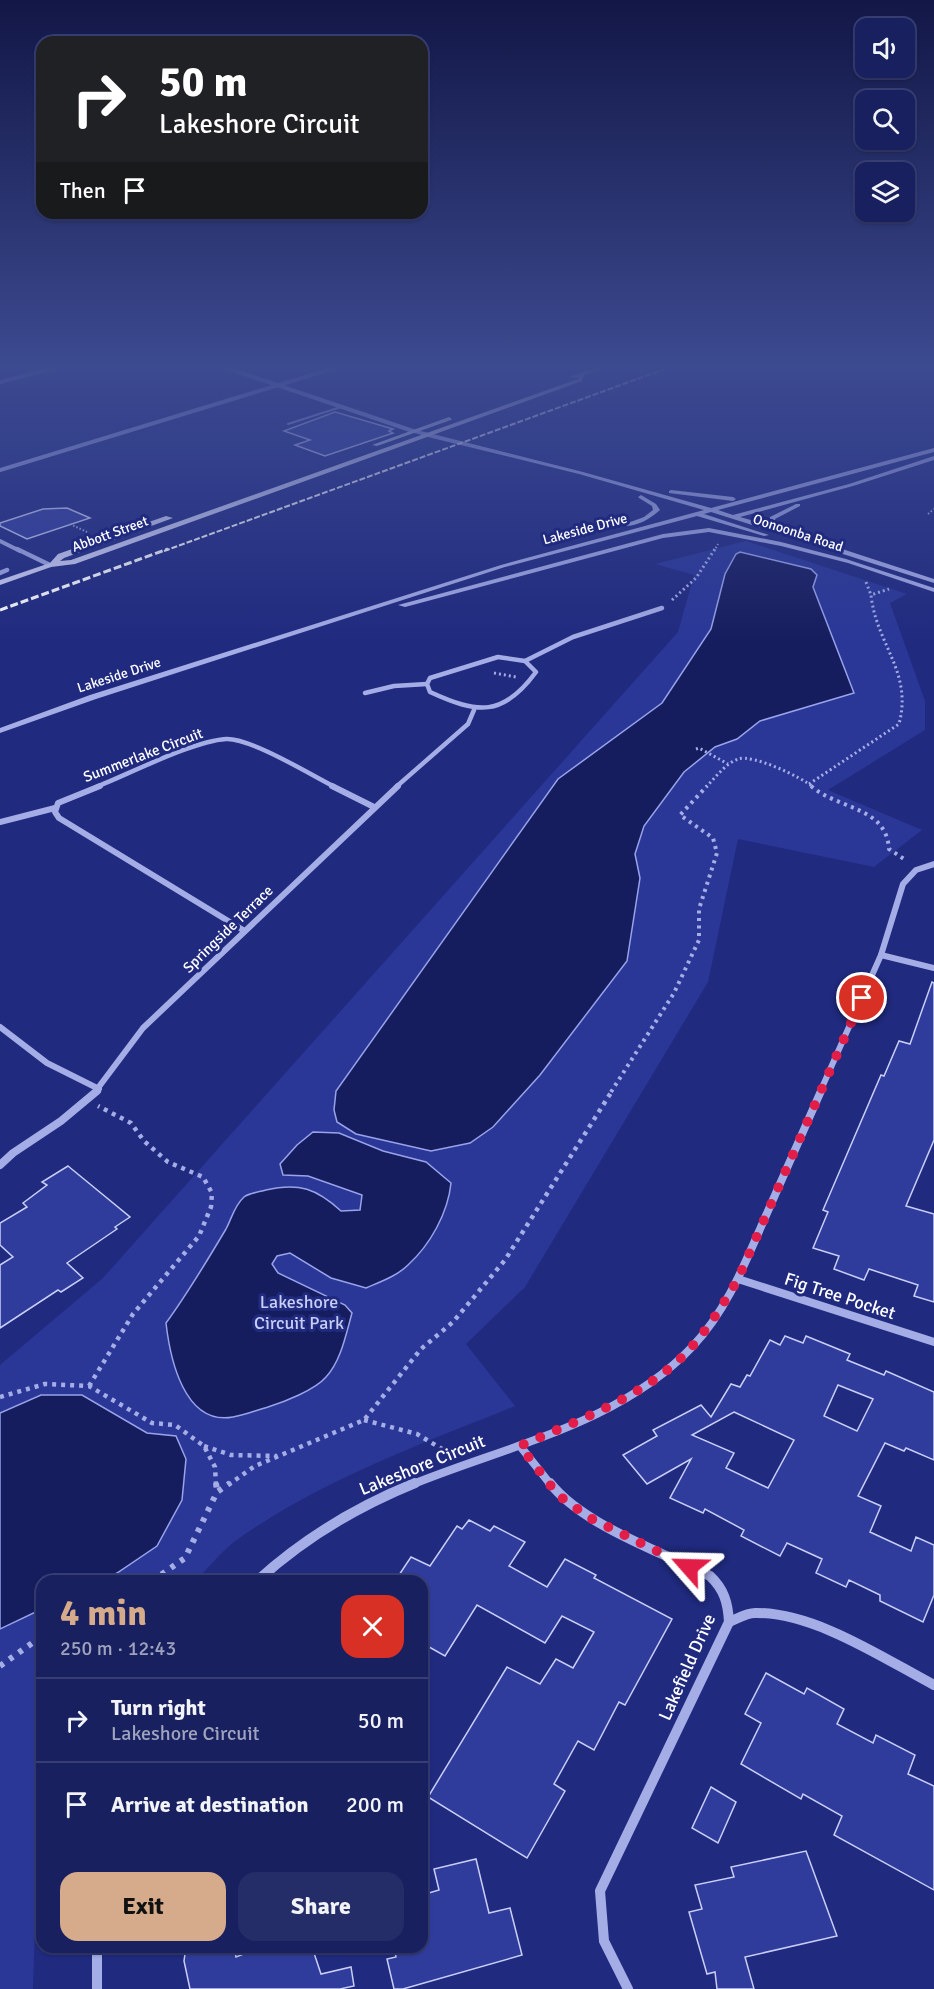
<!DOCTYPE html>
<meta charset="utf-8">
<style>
body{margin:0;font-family:Signika,sans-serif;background:#252d68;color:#f1f3f6;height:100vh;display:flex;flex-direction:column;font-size:22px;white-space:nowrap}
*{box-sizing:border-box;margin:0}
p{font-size:20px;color:#9fa3bd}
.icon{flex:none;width:33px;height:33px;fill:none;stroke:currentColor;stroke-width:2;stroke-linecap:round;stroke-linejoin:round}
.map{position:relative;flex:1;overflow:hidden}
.details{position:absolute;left:36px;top:1575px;width:392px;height:378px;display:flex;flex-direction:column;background:#18205f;border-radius:18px;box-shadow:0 2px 4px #0004,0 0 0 2px #363e74}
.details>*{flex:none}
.banner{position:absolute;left:36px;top:36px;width:392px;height:183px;border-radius:18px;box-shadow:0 2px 4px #0004,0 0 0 2px #363e74;background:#202124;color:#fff;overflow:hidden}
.buttons{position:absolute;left:855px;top:18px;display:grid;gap:12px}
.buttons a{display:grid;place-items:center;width:60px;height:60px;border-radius:12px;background:#18205f;box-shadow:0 2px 4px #0004,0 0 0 2px #363e74;font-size:30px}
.pin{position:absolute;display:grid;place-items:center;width:51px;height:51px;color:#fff;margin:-26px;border:3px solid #fff;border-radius:50%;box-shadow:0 2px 6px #0007}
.me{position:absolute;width:66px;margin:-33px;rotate:295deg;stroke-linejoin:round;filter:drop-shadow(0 0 4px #0008)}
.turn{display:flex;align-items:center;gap:21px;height:126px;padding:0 24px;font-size:27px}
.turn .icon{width:78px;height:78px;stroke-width:2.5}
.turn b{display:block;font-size:42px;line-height:51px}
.then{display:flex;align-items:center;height:57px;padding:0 24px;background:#0003;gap:12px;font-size:22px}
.round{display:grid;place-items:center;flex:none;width:63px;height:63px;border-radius:18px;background:#252d68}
.head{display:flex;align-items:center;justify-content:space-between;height:102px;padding:0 24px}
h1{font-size:36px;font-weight:700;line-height:45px;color:#d6ab8b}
.cta{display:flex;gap:12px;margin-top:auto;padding:12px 24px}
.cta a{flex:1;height:69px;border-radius:18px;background:#d6ab8b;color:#111;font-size:24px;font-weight:700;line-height:69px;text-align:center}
.cta a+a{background:#252d68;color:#f1f3f6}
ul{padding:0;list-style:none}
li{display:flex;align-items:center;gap:18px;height:84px;padding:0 24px;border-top:2px solid #363e74}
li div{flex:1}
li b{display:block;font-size:22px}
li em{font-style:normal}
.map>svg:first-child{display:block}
.green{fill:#2a3797}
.water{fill:#161d5e;stroke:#98a3e9;stroke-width:1.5}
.building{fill:#303c9c;stroke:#c8cef6;stroke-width:1.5;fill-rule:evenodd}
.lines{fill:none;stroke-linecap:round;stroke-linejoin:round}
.path-far4{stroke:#a5ade7;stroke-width:2;stroke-dasharray:1.5 2;stroke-linecap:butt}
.path-far3{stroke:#a5ade7;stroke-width:3;stroke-dasharray:2 3;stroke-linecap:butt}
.path-far2{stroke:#a5ade7;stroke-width:4;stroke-dasharray:3 4.5;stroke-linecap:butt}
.path-far1{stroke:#a5ade7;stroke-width:4.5;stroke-dasharray:4 5;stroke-linecap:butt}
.path{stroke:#a5ade7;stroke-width:6;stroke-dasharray:4.5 7;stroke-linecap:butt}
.service{stroke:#a5ade7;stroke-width:2}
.minor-far4{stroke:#a5ade7;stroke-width:4}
.minor-far3{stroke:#a5ade7;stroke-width:4.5}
.minor-far2{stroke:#a5ade7;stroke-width:6}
.minor-far1{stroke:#a5ade7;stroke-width:8}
.minor{stroke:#a5ade7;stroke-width:10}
.tertiary{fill:#a5ade7;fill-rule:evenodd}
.secondary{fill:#cfd3f6;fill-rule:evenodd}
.rail-far1{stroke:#fff;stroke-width:2;stroke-dasharray:6 2;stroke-linecap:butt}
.rail{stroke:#fff;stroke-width:3;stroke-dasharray:8 3;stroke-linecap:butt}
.route{stroke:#e11d48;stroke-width:10;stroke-dasharray:0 18}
.labels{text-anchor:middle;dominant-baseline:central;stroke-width:6;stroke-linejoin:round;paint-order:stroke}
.far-street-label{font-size:14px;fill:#fff;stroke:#202a7f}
.street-label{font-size:15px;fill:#fff;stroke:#202a7f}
.near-street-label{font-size:18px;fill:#fff;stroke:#202a7f}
.near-park-label{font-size:18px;fill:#c8cef6;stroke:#202a7f}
</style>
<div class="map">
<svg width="934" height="1989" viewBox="0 0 934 1989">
<rect width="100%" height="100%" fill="#202a7f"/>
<path class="green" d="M746,541l161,53 -17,9 35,98v29l-97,60 94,40 -48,37 -136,-28 -30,143 -183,305 -59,57 49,62c-94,38 -193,74 -277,133 -16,11 -29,29 -43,42h-153v290l-6,24 -3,94h-33v-624l103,-87 575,-646 16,-57 -39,-11z"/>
<g class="water">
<polygon points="740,552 811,569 817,575 813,587 854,693 760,721 737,739 715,747 684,772 644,826 635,854 640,878 627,961 540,1075 493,1127 470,1143 431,1151 356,1134 337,1122 334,1110 336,1091 558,779 662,703 711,629 725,574 736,554"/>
<path d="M313,1132l26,1 44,18 43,11 25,21c-3,30 -21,62 -43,82 -11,11 -28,17 -42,23l-35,-10 -41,-25 -13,3 -5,8 6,9 67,32 7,8c-6,21 -11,48 -26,64 -11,13 -42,25 -58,30 -11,3 -23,8 -35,10 -49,9 -63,-59 -67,-94 22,-30 41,-62 60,-94 6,-11 8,-23 18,-32 5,-4 15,-5 22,-7 33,-8 51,-1 75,21l19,-1 2,-15 -54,-19 -25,-1 -3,-11 17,-19z"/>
<polygon points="41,1395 82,1395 147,1433 176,1436 186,1459 182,1500 157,1546 117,1573 101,1581 42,1581 42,1609 0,1629 0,1413"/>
</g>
<g class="building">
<polygon points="335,412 393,429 389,431 393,433 325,456 295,445 310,440 284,431"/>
<polygon points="67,508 90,518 27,539 0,526 0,523 43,509"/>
<polygon points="932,982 934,983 934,1140 906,1206 934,1214 934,1302 914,1296 918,1285 869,1269 864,1280 834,1269 839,1256 813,1248 828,1212 823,1210 881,1075 884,1076 899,1041 910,1044"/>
<polygon points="68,1166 130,1217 115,1227 117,1229 67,1263 83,1278 61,1292 58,1290 0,1328 0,1265 13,1257 0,1245 0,1223 27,1207 23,1203 47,1185 42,1182"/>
<path d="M785,1336l18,7 3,-7 44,18 -3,6 37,15 2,-4 48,21v68l-28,-12 -2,3 -19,-8 -27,53 23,10 -11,26 41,19 5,-14 18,8v50l-11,27 -43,-21v-6l-31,-15 -3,7 -30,-14 6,-14 -35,-16 -7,13 -39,-20 3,-6 -39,-21 -2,4 -33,-15 21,-39 -44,25 -24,-29 34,-19 -4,-6 48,-25 10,12 20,-33 9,3 7,-12 3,1 20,-36 10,5zM838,1385l35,14 -16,32 -33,-15zM734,1412l60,28 -26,48 -42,-20 8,-15 -42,-18z"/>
<polygon points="469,1520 490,1531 494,1526 525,1542 509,1566 547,1587 565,1559 596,1575 594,1578 672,1619 625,1705 619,1702 594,1750 578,1741 554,1784 565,1791 527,1858 428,1797 507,1667 540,1684 556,1659 573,1668 594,1632 562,1616 545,1643 477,1605 445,1656 422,1643 422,1581 395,1581 411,1557 430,1566 457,1526 462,1529"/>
<polygon points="766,1673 804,1694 807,1688 844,1709 837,1724 873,1743 876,1735 915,1755 908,1774 934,1786 934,1890 834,1835 842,1816 803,1794 801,1799 741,1764 761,1723 745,1714"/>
<polygon points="711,1787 736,1802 718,1843 692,1828"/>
<polygon points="806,1851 837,1936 745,1957 754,1989 717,1989 715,1972 707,1974 689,1912 702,1909 695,1885 734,1877 731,1867"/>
<polygon points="476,1859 489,1913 510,1908 522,1955 403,1989 394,1989 387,1959 396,1957 394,1947 422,1947 422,1895 439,1890 434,1869"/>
<polygon points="186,1947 234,1947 236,1957 262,1947 312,1947 321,1974 351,1967 354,1986 340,1989 190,1989 184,1961"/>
</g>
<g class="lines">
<g class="path-far4">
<polyline points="928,514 934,509"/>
<polyline points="70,524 87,532"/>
<polyline points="714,551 718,544"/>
</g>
<g class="path-far3">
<polyline points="866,582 871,595"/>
<polyline points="672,600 696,578 715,549"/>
<polyline points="494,673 516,677"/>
<polyline points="696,749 699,748 728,764"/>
<path d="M809,784l90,-60c14,-52 -23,-80 -28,-129l18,-6"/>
<path d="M706,787c10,-10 19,-23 32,-28 15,-5 63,18 75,28"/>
</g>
<g class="path-far2">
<path d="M811,786c28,24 75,20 78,63l18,12"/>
<polyline points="611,1092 674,993 699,940 699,909 717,853 713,838 680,815 707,786"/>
</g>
<g class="path-far1">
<polyline points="89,1386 133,1314 199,1236 211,1207 212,1193 203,1177 168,1162 144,1141 131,1123 98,1106"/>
<polyline points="0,1397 45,1384 89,1386 152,1423 175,1425 204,1446 215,1467 216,1485"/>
<polyline points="364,1420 417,1434 452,1455"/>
<polyline points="204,1446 231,1455 277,1456"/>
<polyline points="228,1485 255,1466 364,1420 421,1349 453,1322 505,1260 612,1091"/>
</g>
<g class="path">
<polyline points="216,1483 217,1492"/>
<polyline points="152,1581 185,1558 217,1492 230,1483"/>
<polyline points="0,1666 42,1636"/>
</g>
<polyline class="service" points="288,424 341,407"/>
<g class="minor-far4">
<polyline points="221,366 413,431"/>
<polyline points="0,382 61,366"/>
<polyline points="0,470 341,366"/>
<polyline points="0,541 20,551"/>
</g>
<g class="minor-far3">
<polyline points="17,549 50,565"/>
<polyline points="0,573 7,570"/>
<path d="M498,657l27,4 11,11c-33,45 -58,42 -106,20l-3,-8 3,-6z"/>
<polyline points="525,661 573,637 662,608"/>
<polyline points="365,693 394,686 427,684"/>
<path d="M96,787c33,-13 97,-46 130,-48 25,-1 85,36 109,48"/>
<polyline points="396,787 468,724 474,710"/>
</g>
<g class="minor-far2">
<polyline points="100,786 58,803 55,812 59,818 243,930"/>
<polyline points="332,786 374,807"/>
<polyline points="0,822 55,808"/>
<polyline points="881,955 934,968"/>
<polyline points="0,1027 47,1063 99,1089"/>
<polyline points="95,1092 143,1028 398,786"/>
<polyline points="820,1092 881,955 903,884 916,870 934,864"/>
</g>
<g class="minor-far1">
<polyline points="0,1165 13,1153 61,1121 97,1091"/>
<polyline points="738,1279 934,1342"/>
<polyline points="520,1446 551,1485"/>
<path d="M411,1485c95,-39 209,-61 282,-139 34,-36 52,-83 71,-126 19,-43 38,-86 57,-129"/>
</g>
<g class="minor">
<path d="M550,1483c33,42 111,69 160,93 14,13 18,27 19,46l-129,269 4,50 24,48"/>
<path d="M257,1581c47,-43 99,-74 158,-98"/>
<path d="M729,1622c8,-3 17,-9 26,-9 59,-1 128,45 179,72"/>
<polyline points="97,1947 97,1989"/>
</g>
<g class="tertiary">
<polygon points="413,429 583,472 711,508 934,448 934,452 718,510 733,515 849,484 934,456 934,460 853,486 740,517 775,527 770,523 770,517 796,504 800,504 800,506 775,519 776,522 784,528 784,530 934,579 934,583 711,512 704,514 769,535 764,536 697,516 505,567 96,699 0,733 0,728 90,695 501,565 704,510 579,474 432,438 411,432 410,431"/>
<polygon points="671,490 733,497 736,499 733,501 669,493 669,491"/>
<path d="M641,495l15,9 4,6c-10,9 -22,16 -35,16v-2l19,-7 9,-7 -1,-4 -13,-8 -1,-1z"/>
<polygon points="709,528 781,542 846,559 934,588 934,592 848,563 781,546 709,532 663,538 405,607 398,605 663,534"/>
</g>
<g class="secondary">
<polygon points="603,366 613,366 584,375 582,381 75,564 51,567 0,585 0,580 50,563 58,554 166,516 173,518 64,558 60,561 71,560 578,379 579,377 574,378 571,376"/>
<polygon points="449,417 452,419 451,420 377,446 372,445"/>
</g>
<polyline class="rail-far1" points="164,551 673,366"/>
<polyline class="rail" points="0,610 168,549"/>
</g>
<linearGradient id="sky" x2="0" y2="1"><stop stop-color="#121746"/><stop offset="0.57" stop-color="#3c4a90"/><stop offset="1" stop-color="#3c4a90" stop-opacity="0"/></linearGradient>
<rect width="934" height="644" fill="url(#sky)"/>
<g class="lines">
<path class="route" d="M689,1567l-99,-49 -32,-23 -38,-49c56,-25 125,-49 168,-95 20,-22 35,-46 50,-72l124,-281"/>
</g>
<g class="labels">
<g class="far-street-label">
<text transform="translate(585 529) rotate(-15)">Lakeside Drive</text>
<text transform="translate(798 533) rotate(18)">Oonoonba Road</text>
<text transform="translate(110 534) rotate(-20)">Abbott Street</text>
<text transform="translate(119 675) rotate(-18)">Lakeside Drive</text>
</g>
<g class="street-label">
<text transform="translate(143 755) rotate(-21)">Summerlake Circuit</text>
<text transform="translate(228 929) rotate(-44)">Springside Terrace</text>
</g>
<g class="near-street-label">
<text transform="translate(840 1296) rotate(18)">Fig Tree Pocket</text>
<text transform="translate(422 1465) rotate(-22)">Lakeshore Circuit</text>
<text transform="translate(687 1667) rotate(-66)">Lakefield Drive</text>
</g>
<g class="near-park-label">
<text x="299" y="1302">Lakeshore<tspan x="299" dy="21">Circuit Park</tspan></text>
</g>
</g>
</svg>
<div class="buttons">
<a><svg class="icon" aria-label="sound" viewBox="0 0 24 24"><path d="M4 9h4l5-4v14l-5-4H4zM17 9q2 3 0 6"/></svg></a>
<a><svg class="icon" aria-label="search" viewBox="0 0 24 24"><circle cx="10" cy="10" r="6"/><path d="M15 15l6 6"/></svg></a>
<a><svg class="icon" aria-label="layers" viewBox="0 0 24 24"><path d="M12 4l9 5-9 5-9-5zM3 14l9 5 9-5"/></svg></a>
</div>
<div class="pin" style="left:862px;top:998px;background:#d93025"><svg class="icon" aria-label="arrive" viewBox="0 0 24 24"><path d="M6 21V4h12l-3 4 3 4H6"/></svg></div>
<svg class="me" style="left:689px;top:1567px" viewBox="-20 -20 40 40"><path d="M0-17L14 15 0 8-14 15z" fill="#e11d48" stroke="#fff" stroke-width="4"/></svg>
<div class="banner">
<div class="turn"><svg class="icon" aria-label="right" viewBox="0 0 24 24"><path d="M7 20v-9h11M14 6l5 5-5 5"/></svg><div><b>50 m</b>Lakeshore Circuit</div></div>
<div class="then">Then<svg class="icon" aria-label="arrive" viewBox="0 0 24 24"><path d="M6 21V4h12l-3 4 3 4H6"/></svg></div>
</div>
<section class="details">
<div class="head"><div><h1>4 min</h1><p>250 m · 12:43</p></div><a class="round" style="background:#d93025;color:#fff"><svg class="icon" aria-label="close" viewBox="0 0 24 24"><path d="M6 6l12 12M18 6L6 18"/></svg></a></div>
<ul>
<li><svg class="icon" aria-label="right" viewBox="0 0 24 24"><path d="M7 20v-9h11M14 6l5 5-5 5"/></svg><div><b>Turn right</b><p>Lakeshore Circuit</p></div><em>50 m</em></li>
<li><svg class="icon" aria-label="arrive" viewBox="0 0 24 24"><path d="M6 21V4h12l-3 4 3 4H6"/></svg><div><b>Arrive at destination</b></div><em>200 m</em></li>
</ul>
<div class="cta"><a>Exit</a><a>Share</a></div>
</section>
</div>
